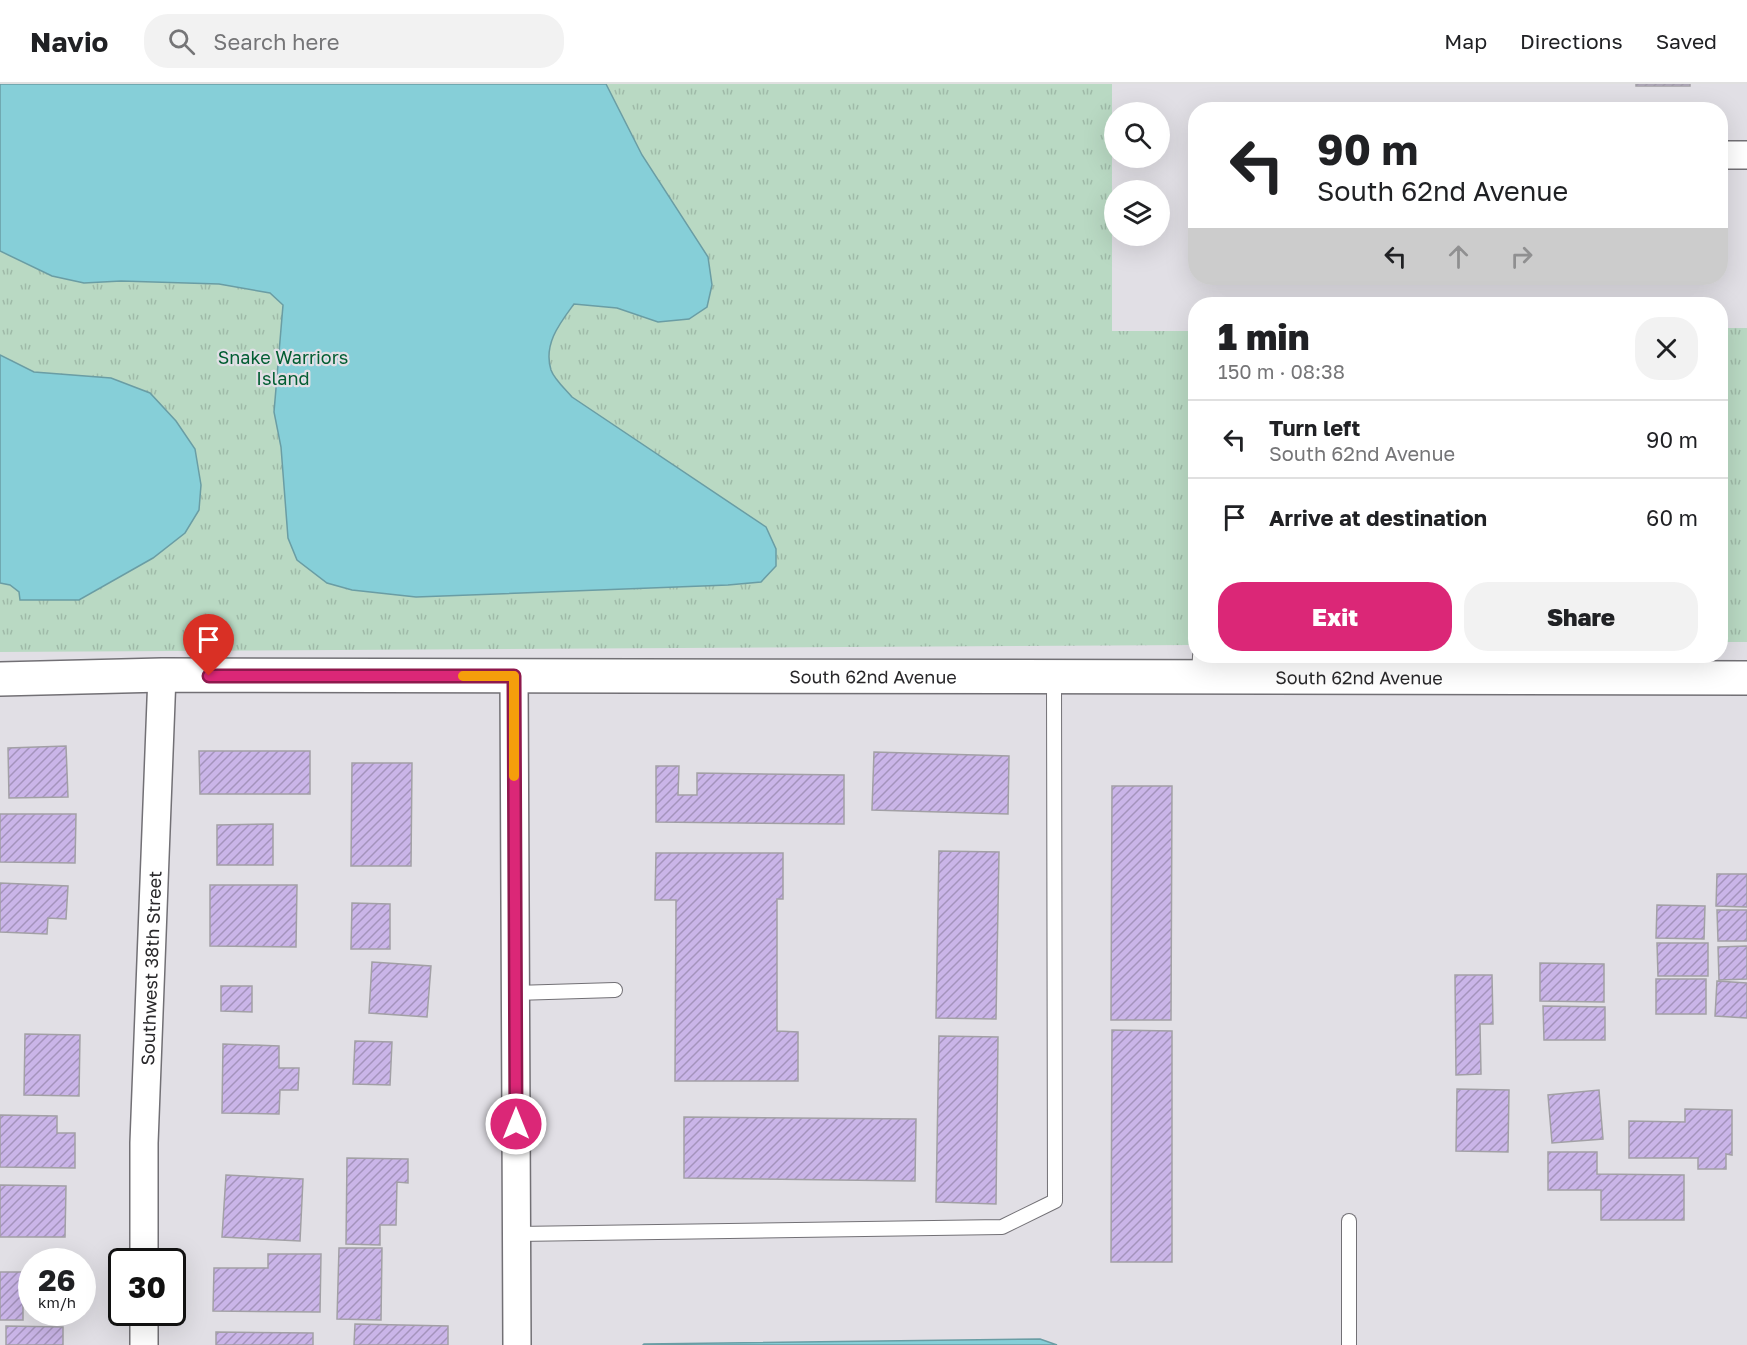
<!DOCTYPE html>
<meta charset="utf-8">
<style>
body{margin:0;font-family:"Golos Text",sans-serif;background:#f2f2f2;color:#202124;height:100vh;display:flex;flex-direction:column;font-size:22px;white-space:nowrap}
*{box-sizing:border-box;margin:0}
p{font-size:20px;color:#757577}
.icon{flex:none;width:33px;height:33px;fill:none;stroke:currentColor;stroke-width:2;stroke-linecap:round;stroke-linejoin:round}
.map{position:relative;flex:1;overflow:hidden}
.drawer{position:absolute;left:1188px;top:213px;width:540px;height:366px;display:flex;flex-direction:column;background:#fff;border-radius:24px;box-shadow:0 6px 24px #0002}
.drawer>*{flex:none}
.top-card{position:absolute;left:1188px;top:18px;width:540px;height:183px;border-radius:24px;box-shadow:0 6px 24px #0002;background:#fff;color:#202124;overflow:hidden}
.fabs{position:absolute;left:1104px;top:18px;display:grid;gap:12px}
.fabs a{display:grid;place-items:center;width:66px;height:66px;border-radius:50%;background:#fff;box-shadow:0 6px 24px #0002;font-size:30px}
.speed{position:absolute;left:18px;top:1164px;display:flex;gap:12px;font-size:30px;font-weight:700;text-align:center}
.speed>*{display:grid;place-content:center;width:78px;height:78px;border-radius:50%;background:#fff;box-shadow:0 6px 24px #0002;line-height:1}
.speed small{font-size:15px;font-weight:400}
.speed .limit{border:3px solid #111;border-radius:9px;background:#fff;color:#111}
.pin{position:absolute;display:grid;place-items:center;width:51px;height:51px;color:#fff;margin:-62px -26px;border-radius:50% 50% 50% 0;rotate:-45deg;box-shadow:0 0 6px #0007}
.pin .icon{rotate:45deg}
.me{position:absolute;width:66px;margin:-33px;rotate:0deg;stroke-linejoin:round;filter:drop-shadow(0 0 4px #0008)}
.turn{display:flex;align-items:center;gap:21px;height:126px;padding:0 30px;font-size:27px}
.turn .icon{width:78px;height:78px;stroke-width:2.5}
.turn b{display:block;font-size:42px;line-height:51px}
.lanes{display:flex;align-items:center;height:57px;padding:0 30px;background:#0003;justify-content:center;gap:30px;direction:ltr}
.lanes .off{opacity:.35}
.round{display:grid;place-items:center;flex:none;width:63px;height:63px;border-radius:24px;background:#f2f2f2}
.summary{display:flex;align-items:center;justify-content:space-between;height:102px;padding:0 30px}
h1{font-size:36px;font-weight:800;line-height:45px}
.primary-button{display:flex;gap:12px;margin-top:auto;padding:12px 30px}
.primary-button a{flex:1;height:69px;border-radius:24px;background:#db2777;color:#fff;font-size:24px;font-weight:800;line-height:69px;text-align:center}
.primary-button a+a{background:#f2f2f2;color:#202124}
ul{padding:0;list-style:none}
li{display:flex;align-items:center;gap:18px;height:78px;padding:0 30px;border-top:2px solid #e0e0e0}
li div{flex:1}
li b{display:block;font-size:22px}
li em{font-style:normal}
header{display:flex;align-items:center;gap:36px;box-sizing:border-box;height:84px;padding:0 30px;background:#fff;border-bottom:2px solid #e0e0e0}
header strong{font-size:28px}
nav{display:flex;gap:33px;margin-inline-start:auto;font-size:21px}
.search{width:420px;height:54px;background:#f2f2f2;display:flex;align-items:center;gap:15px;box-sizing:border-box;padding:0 21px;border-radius:24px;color:#757577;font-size:22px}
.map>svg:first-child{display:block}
.grass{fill:url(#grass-tufts)}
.water{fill:#86cfd8;stroke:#6a9da4;stroke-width:1.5}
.building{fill:url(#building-hatch);stroke:#a2a0a5;stroke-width:1.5}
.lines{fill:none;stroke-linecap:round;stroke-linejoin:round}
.service-casing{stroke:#727075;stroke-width:16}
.minor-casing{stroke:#727075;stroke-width:30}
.tertiary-casing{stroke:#727075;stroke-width:36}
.service{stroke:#fff;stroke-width:14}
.minor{stroke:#fff;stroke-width:27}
.tertiary{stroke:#fff;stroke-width:33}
.route-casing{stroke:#8e194d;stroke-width:15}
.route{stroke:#db2777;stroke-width:10}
.slow{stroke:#f59e0b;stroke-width:10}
.labels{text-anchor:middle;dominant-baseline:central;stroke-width:4.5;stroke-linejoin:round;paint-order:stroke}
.park-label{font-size:18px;fill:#025d32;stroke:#e1dfe5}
.street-label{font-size:18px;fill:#29282a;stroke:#e1dfe5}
</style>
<header>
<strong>Navio</strong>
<div class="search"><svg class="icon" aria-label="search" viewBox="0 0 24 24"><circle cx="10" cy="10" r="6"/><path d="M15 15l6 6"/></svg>Search here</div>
<nav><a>Map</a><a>Directions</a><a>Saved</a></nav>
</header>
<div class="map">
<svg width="1747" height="1261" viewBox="0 0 1747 1261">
<defs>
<pattern id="grass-tufts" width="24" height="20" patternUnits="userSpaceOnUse" patternTransform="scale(1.5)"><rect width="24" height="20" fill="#b9d9c3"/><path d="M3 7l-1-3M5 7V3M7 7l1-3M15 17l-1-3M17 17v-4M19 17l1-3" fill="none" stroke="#9fbaa8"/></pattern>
<pattern id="building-hatch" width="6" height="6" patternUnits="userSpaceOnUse" patternTransform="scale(1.5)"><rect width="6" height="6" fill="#cab5e8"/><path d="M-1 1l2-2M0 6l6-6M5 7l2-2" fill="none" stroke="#a493bc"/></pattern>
</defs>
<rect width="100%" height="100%" fill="#e1dfe5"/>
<g class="grass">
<polygon points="0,0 1112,0 1112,247 1195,247 1195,561 0,568"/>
<rect x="1721" y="244" width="26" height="314"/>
</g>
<g class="water">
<path d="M0,0h606l36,71 66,102 4,28 -5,22 -18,12 -31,3 -41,-14 -43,-4c-14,19 -31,40 -23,66 3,9 15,20 21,27l194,130 10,22v17l-15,16 -33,3 -312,12 -64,-7 -25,-7 -30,-23 -9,-22 -7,-91 -7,-35 9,-107 -13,-12 -51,-9 -98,-3 -37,2 -32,-7 -52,-25z"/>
<polygon points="0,271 34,288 111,294 150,309 176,337 195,365 201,401 199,426 185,449 153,474 79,516 20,516 19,508 10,501 0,499"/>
<polygon points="1040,1255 1057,1261 643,1261 644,1260"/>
</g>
<g class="building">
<rect x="1636" y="0" width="54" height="2"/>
<polygon points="66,662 68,713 9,714 8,664"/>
<polygon points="199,667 310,667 310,710 200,710"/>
<polygon points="874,668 1009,672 1008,730 872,726"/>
<polygon points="352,679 412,679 411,782 351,782"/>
<polygon points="656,682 679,682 678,711 697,711 697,689 844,691 844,740 656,738"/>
<polygon points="1112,702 1172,702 1171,936 1111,936"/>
<polygon points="0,730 76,730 75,779 0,778"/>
<polygon points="273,740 273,781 217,781 217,741"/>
<polygon points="939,767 999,768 996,935 936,934"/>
<polygon points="656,769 783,769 783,815 777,815 777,947 798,948 798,997 675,997 676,816 655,816"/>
<polygon points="1717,790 1747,790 1747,823 1716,822"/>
<polygon points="0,799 68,802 66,835 48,834 47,850 0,848"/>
<polygon points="210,801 297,801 296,863 210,862"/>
<polygon points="352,819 390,820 390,865 351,865"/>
<polygon points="1657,821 1705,822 1704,855 1656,854"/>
<polygon points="1717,826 1747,826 1747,857 1718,857"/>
<polygon points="1657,859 1708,859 1708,892 1658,892"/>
<polygon points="1747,862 1747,895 1719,896 1718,863"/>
<polygon points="372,878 431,882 427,933 369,929"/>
<polygon points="1540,879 1604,880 1604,918 1540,917"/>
<polygon points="1455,891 1492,891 1493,940 1480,940 1481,990 1456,991"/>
<rect x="1656" y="895" width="50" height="35"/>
<polygon points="1717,897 1747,899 1747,934 1715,932"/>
<polygon points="221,902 252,902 252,928 221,927"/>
<polygon points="1543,922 1605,923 1605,956 1544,956"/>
<polygon points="1112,946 1172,947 1172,1178 1111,1178"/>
<polygon points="25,950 80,951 79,1012 24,1011"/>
<polygon points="939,952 998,953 996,1120 936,1118"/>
<polygon points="355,957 392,958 390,1001 353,1000"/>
<polygon points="223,960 279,962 279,984 299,984 298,1006 280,1006 279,1030 222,1029"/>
<polygon points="1457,1005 1509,1006 1508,1068 1456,1067"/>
<polygon points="1599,1006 1603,1055 1552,1059 1548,1011"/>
<polygon points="1685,1025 1732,1026 1732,1071 1726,1070 1726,1085 1698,1085 1698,1074 1629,1074 1629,1037 1685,1038"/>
<polygon points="0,1031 57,1032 57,1049 75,1049 75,1084 0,1083"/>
<polygon points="684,1033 916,1035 915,1097 684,1094"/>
<polygon points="1548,1068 1597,1068 1597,1090 1684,1091 1684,1136 1601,1136 1601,1106 1548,1106"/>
<polygon points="347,1074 408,1075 408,1099 397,1098 396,1141 380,1141 380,1161 346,1160"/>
<polygon points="226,1091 303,1095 300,1157 222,1153"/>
<polygon points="0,1101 66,1102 65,1153 0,1153"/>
<polygon points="339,1164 382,1164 381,1236 337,1235"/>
<polygon points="268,1170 321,1170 320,1228 213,1227 214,1184 268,1184"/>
<rect x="0" y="1188" width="23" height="48"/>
<polygon points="355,1240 448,1242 448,1261 354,1261"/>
<polygon points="6,1242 63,1243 63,1261 6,1261"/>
<polygon points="216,1248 313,1249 313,1261 216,1261"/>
</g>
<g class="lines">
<g class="service-casing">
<g id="service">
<polyline points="1199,593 1200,572"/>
<polyline points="515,909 615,906"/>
<polyline points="516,1150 1002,1143 1055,1117 1054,593"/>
<polyline points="1349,1261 1349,1137"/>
</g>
</g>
<g class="minor-casing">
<g id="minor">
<polyline points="1720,71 1747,71"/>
<polyline points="514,592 517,1261"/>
<path id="s1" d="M144,1178v-119l18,-468"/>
<polyline points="144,1228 144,1261"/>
</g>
</g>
<g class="tertiary-casing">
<g id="tertiary">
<path id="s2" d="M0,595l162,-4 1585,3"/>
</g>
</g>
<use href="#service" class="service"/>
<use href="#minor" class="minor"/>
<use href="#tertiary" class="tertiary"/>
</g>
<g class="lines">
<g class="route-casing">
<polyline id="route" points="209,592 514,592 516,1040"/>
</g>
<use href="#route" class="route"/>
<polyline class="slow" points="463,592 514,592 514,692"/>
</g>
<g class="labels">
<g class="park-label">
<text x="283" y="273">Snake Warriors<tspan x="283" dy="21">Island</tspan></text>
</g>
<g class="street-label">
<text stroke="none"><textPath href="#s2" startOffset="873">South 62nd Avenue</textPath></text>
<text stroke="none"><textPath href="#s2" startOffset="1359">South 62nd Avenue</textPath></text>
<text stroke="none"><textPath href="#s1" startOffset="294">Southwest 38th Street</textPath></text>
</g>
</g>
</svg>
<div class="fabs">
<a><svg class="icon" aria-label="search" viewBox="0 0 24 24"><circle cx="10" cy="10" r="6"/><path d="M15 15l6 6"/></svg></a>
<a><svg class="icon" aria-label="layers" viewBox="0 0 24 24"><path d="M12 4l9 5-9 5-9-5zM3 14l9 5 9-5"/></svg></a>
</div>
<div class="speed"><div>26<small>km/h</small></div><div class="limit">30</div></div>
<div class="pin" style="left:209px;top:592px;background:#d93025"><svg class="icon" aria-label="arrive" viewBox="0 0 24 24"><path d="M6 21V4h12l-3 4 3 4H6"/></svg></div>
<svg class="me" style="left:516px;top:1040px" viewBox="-20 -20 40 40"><circle r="17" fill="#db2777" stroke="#fff" stroke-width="3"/><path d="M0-11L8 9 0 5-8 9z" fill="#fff"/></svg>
<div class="top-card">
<div class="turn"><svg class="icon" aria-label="left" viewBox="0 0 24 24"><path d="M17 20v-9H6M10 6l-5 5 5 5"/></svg><div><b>90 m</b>South 62nd Avenue</div></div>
<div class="lanes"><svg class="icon" aria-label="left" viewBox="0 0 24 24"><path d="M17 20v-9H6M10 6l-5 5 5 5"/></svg><svg class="icon off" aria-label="ahead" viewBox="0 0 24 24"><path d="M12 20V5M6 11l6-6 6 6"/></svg><svg class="icon off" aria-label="right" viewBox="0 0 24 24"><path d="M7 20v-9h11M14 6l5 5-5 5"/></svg></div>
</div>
<section class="drawer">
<div class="summary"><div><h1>1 min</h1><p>150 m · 08:38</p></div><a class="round"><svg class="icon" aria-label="close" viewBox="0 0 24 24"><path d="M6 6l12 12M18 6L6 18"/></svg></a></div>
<ul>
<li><svg class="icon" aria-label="left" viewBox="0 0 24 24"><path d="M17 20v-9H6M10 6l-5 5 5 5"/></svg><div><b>Turn left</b><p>South 62nd Avenue</p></div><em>90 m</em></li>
<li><svg class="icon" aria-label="arrive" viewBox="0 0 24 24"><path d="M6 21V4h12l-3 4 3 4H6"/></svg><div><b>Arrive at destination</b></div><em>60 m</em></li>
</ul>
<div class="primary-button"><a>Exit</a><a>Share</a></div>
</section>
</div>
